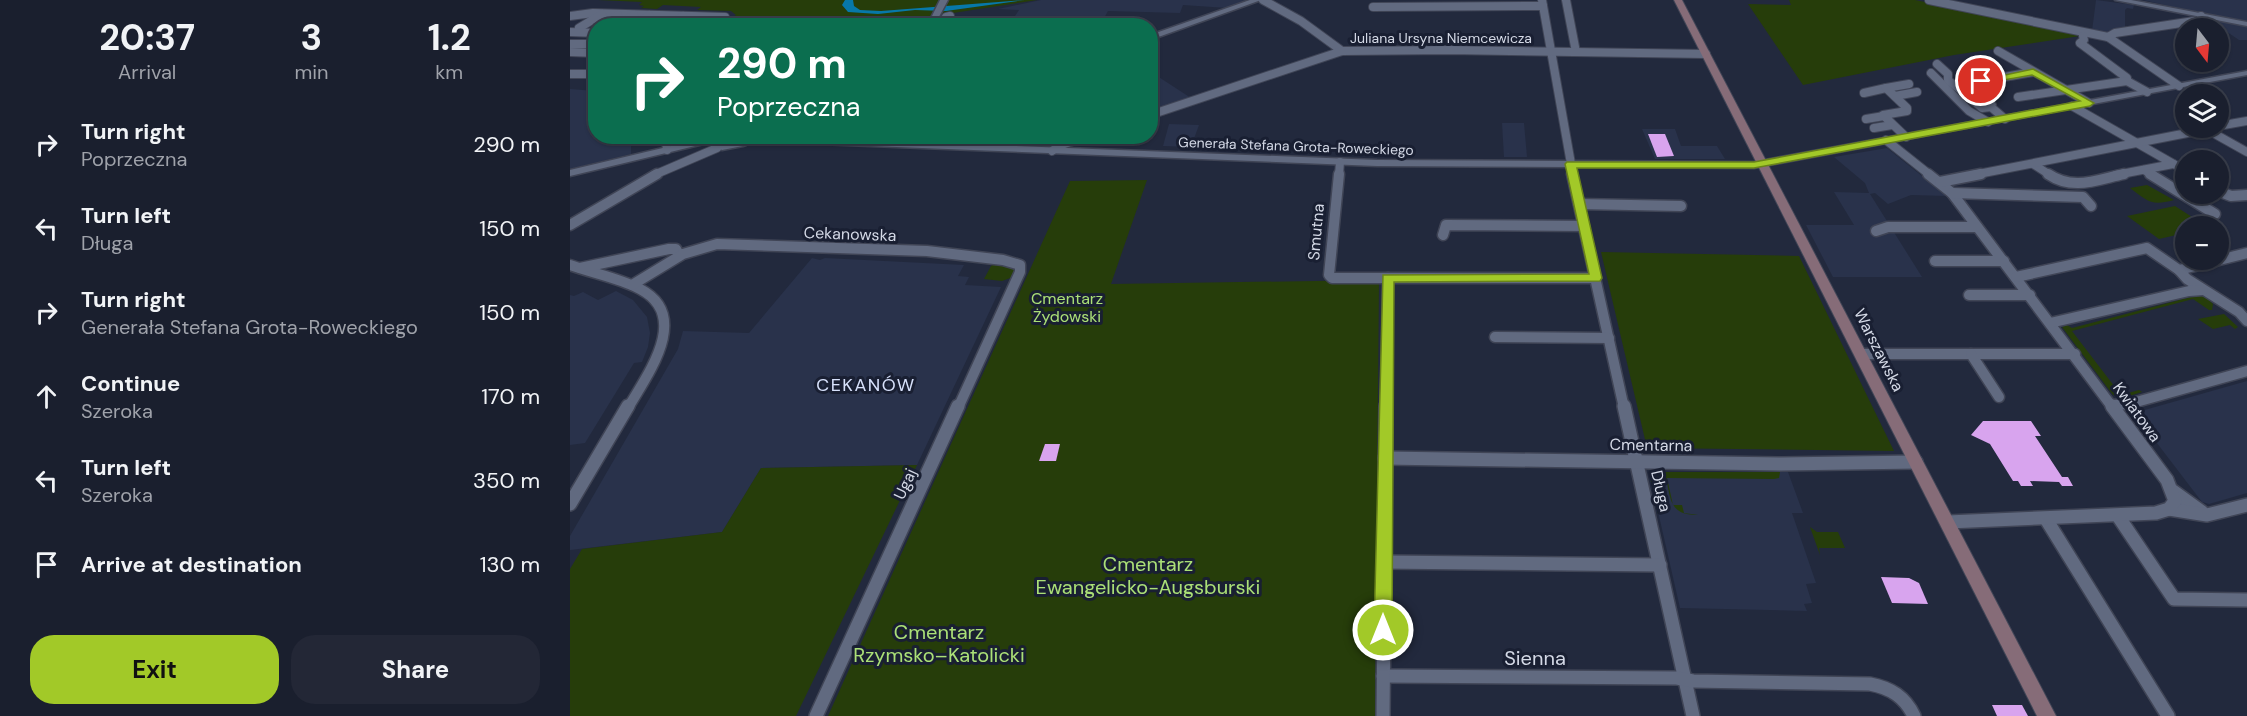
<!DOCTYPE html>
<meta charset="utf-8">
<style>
body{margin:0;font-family:"DM Sans",sans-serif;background:#232736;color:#f1f3f6;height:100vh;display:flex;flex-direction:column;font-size:22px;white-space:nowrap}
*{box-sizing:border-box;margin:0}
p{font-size:20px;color:#9fa2aa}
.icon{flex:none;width:33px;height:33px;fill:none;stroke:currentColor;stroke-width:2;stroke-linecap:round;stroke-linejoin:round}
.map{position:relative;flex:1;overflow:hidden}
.side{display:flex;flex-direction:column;background:#1a1f2e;width:570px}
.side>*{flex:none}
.guide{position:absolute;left:18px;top:18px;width:570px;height:126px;border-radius:24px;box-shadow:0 2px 4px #0004,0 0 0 2px #383d4a;background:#0b6e4f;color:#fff;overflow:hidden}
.needle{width:39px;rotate:164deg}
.fabs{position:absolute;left:1605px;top:18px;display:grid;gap:12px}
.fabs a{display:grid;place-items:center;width:54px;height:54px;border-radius:50%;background:#1a1f2e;box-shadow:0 2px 4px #0004,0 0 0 2px #383d4a;font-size:30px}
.pin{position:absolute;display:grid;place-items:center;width:51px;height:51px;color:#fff;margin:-26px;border:3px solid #fff;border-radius:50%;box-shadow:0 2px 6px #0007}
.me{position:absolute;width:66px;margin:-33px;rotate:0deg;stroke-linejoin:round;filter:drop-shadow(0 0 4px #0008)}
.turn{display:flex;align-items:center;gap:21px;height:126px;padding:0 30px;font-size:27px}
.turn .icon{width:78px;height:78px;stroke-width:2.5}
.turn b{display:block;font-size:42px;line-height:51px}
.eta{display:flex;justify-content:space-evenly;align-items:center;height:102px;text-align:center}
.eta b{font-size:36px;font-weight:700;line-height:42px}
.primary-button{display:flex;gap:12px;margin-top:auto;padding:12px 30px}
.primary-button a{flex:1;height:69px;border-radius:24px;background:#a2c928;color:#111;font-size:24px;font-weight:700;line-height:69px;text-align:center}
.primary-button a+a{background:#232736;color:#f1f3f6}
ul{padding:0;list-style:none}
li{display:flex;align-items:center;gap:18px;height:84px;padding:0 30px}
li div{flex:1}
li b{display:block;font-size:22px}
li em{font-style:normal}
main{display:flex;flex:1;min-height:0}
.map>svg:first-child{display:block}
.built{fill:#29324b}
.green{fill:#263d0a}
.water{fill:#0778a9}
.building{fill:#d8a4ee}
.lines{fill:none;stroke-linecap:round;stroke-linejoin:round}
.minor-far2-casing{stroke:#404556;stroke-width:10}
.minor-far1-casing{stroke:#404556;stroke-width:13}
.minor-casing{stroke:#404556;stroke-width:16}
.tertiary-casing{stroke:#404556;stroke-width:3}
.secondary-casing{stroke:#404556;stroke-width:2}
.minor-far2{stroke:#616a80;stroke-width:8}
.minor-far1{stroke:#616a80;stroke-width:10}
.minor{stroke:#616a80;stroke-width:13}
.tertiary{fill:#616a80;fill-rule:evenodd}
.secondary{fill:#866c78;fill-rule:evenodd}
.route{fill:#a2c928;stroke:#69831a;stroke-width:1.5}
.labels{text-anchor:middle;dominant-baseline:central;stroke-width:6;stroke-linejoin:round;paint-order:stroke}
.far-street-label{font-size:14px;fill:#d4d9e6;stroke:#191f32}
.street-label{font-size:16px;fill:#d4d9e6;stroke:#191f32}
.park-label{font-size:16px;fill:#abe077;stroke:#191f32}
.neighbourhood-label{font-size:18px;letter-spacing:1.5px;fill:#d8e2fc;stroke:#191f32}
.near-park-label{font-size:20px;fill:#abe077;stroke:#191f32}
.near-street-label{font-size:20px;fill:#d4d9e6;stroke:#191f32}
</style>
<main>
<section class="side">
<div class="eta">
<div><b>20:37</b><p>Arrival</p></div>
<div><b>3</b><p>min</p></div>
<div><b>1.2</b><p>km</p></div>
</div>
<ul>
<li><svg class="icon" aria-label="right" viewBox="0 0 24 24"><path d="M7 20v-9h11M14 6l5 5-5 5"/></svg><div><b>Turn right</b><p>Poprzeczna</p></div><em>290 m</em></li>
<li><svg class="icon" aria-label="left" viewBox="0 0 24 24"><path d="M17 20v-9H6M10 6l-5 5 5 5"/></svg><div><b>Turn left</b><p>Długa</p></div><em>150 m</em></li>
<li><svg class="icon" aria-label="right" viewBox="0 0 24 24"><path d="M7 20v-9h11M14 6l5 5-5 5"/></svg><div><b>Turn right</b><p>Generała Stefana Grota-Roweckiego</p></div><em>150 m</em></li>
<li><svg class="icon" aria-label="ahead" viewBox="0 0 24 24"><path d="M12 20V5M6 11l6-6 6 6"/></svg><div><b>Continue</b><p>Szeroka</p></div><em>170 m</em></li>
<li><svg class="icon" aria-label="left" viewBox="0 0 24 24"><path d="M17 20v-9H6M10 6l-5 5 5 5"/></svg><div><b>Turn left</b><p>Szeroka</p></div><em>350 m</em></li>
<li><svg class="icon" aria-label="arrive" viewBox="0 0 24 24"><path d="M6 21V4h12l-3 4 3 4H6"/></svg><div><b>Arrive at destination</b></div><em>130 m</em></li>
</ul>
<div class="primary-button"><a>Exit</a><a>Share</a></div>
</section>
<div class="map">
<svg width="1677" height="716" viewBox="0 0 1677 716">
<rect width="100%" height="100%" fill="#22293d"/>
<g class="built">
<polygon points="471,0 679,0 657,8 613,5 610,13 538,11 533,20 443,19 449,10 428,9"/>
<polygon points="1526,0 1564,5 1563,9 1557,8 1555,10 1555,29 1537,33 1522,31"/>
<polygon points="1573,0 1677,0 1677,21 1617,10"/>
<polygon points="1638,19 1677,27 1677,40 1669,40"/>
<polygon points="581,72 621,98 581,112"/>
<polygon points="0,89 25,91 25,94 19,99 25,100 26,136 61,137 61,154 0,169"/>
<polygon points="932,123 954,123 957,157 934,157"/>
<polygon points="599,124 629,125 621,147 593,146"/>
<polygon points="1072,129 1105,129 1111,146 1147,146 1155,159 1085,159"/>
<polygon points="355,137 507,137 487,142"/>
<polygon points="1317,148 1377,196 1341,195 1318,204 1305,193 1300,194 1352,277 1263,277 1236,225 1284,225 1264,192 1299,193 1295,183 1264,157"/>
<polygon points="242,258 250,260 255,258 394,265 388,276 399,277 395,285 431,287 347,465 191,468 152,532 0,550 0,536 108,349 113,331 179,333"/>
<polygon points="46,291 63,300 77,317 80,333 78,347 72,362 64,363 15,443 0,445 0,295 4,296 13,292 28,300"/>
<polygon points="1677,381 1677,493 1639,504 1632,502 1564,413"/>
<polygon points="1079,472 1218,472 1233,513 1222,513 1246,583 1236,584 1242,603 1234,604 1237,611 1110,608"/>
</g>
<g class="green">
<polygon points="28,0 467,0 357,17 352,26 149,25 166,15 161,11 127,10 131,7 93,5 87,9 71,8 74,6 69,5 72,2"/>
<polygon points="1219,0 1345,0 1509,33 1510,36 1384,55 1233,85 1178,4 1221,5"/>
<polygon points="577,180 541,284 809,280 805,716 258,716 500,181"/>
<path d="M1577,185l27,15c-23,6 -25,2 -44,-12z"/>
<polygon points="1605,206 1636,226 1616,226 1615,233 1589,239 1557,216"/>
<polygon points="1031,252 1229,256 1324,451 1077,448"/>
<polygon points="428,262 446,268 443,277 432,281 414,279 421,266"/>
<polygon points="1619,294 1634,295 1643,304 1642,310 1639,310 1623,299 1502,331 1551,395 1569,390 1572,392 1553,398 1543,395 1492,327 1497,325 1502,328 1621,297"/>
<polygon points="1654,314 1668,327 1665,329 1660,325 1643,329 1628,319"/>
<polygon points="347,465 226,716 0,716 0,569 12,549 152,532 191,468"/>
<path d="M1079,472h131l-1,6 -5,1 -107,-1 6,27h9l2,8 14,2c-28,0 -27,-14 -32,-37h-9c1,11 1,22 3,34l-2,2z"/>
<polygon points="1240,527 1247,532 1268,532 1275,548 1249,548 1250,555"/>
</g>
<polygon class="water" points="275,0 283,0 284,6 290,10 311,11 455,0 376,11 345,10 308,14 278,12 272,5"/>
<g class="building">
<polygon points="1078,134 1095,134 1104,156 1087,157"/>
<polygon points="1413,421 1461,421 1471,436 1465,436 1492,477 1498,477 1503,486 1492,486 1489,482 1460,481 1463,486 1451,486 1448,481 1443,481 1420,444 1401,435"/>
<polygon points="475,444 490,444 486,461 469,461"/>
<polygon points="1311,577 1339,578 1349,583 1358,604 1322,603"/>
<polygon points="1422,705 1452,705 1458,716 1427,716"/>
</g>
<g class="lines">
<g class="minor-far2-casing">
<g id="minor-far2">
<polyline points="693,0 731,21 772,51"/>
<polyline points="972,0 1003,175"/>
<polyline points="996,0 1006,52"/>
<polyline points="1359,0 1538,37 1609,86"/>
<polyline points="803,7 973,6"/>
<polyline points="0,16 23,13 155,17 143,26"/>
<polyline points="30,26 48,15"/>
<polyline points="46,26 64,15"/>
<polyline points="63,26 79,15"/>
<polyline points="98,26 113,16"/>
<polyline points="371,26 376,17 380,16"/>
<polyline points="9,28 32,14"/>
<polyline points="0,32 26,33"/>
<polyline points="1513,36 1514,40 1510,43 1557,78 1557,81 1577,92"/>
<polyline points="1538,37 1545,33 1631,20 1631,16"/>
<polyline points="0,44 26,44"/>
<polyline points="1428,51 1519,103"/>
<polyline points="0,52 26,53"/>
<polyline points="1367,64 1378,74 1378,80 1412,108 1421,107"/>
<polyline points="1361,73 1399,111 1418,122"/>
<polyline points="0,74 26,74"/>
<polyline points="1411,81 1463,72"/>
<polyline points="1410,92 1422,105 1421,107 1435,119"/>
<polyline points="1294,93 1316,88"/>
<polyline points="1325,96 1347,92"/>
<polyline points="1448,97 1557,81"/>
<polyline points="1502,106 1616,171"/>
<polyline points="580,115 772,51 879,50 1136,54"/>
<polyline points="1296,119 1314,116"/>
<polyline points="1648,126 1677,121"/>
<polyline points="1304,128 1322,125"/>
<polyline points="1636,129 1677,152"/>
<polyline points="95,136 97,150"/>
<polyline points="1336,137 1313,115 1337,111 1337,108 1316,88 1339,84"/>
<polyline points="1316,140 1360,175"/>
<polyline points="482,151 489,146 517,136"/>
<polyline points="1463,164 1480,175"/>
<polyline points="1574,170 1583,175"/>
<polyline points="84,175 147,148"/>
<polyline points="769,175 770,162"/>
<polyline points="1403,175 1643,128"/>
<polyline points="1546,175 1603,164"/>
</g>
</g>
<g class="minor-far1-casing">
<g id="minor-far1">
<polyline points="769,174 759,275 762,278 1026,278"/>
<polyline points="1002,174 1054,408"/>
<polyline points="1358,174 1382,193 1543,408"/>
<path d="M1478,174c25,17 48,6 76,0"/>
<polyline points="1580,174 1645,214"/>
<polyline points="1370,182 1411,174"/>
<polyline points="1648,191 1661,196 1677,195"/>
<polyline points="1382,193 1513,197 1521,206"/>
<polyline points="1009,204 1111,206"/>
<polyline points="0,225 87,174"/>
<polyline points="1306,231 1318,227 1407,227"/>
<polyline points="873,235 876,225 1014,226"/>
<polyline points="1365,261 1434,261"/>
<path d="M0,265c22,8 49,13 70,24 52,27 7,86 -12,119"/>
<polyline points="10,268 99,249 106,249 109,255"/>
<polyline points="1609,270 1677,253"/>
<polyline points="1446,277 1577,248 1609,270 1617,279 1669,312 1677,321"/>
<polyline points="62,285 113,254 147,244 357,251 433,260 450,265 450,272 388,408"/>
<polyline points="1399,295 1460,295"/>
<polyline points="1480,323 1619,291 1633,290"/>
<polyline points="925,337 1039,338"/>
<polyline points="1291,354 1505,354"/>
<polyline points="1401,354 1429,397"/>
<polyline points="1542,405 1559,404 1677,371"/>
<polyline points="816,408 818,278"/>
</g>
</g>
<g class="minor-casing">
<g id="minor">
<polyline points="1054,406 1123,716"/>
<polyline points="815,458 1211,464 1346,462"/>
<polyline points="1603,491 1632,512"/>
<polyline points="0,504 58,406"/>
<polyline points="1599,509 1637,515 1677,505"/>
<polyline points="1548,516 1604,599 1677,600"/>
<polyline points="1476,519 1598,716"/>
<polyline points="1378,522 1586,513 1599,509 1605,501 1597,480 1542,406"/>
<polyline points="813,562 1090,565"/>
<path d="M813,676l294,2 16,3 177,3c21,4 35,13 44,32"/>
<polyline points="246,716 388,406"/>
<polyline points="813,716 816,406"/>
</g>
</g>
<g class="tertiary-casing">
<g id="tertiary">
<polygon points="370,0 378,0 364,26 357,26"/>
<polygon points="680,0 691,0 580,40 580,35"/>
<polygon points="1545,0 1561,0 1677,22 1677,26"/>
<polygon points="1677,71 1677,75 1184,168 807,166 176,141 176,145 173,146 152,150 147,147 149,145 169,141 159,140 159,136 193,136 807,160 1184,162"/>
<polygon points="139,137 142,138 142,142 0,176 0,170"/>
</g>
</g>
<g class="secondary-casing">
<polygon id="secondary" points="1104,0 1112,0 1486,716 1467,716"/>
</g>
<use href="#minor-far2" class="minor-far2"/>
<use href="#minor-far1" class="minor-far1"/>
<use href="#minor" class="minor"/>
<use href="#tertiary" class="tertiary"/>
<use href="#secondary" class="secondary"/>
</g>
<polygon class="route" points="1463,69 1524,103 1520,106 1184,168 1007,168 1032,278 1030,281 824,282 822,630 819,636 813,638 807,636 804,630 813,275 1019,274 995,164 997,162 1184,162 1510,101 1462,75 1411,84 1407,81"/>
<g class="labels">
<g class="far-street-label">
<text x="871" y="38">Juliana Ursyna Niemcewicza</text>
<text transform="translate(726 146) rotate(2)">Generała Stefana Grota-Roweckiego</text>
</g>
<g class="street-label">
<text transform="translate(746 232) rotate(-85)">Smutna</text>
<text transform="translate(280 234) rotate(2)">Cekanowska</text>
<text transform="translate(1309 350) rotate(63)">Warszawska</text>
<text transform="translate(1567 412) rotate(54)">Kwiatowa</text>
<text transform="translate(1081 445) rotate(1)">Cmentarna</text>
<text transform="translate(335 484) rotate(-65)">Ugaj</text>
<text transform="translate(1091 491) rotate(77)">Długa</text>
</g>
<g class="park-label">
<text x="497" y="298">Cmentarz<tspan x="497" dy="18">Żydowski</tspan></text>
</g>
<g class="neighbourhood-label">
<text x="296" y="385">CEKANÓW</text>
</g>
<g class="near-park-label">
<text x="578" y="564">Cmentarz<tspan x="578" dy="23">Ewangelicko-Augsburski</tspan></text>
<text x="369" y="632">Cmentarz<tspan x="369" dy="23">Rzymsko–Katolicki</tspan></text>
</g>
<g class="near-street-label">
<text x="965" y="658">Sienna</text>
</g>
</g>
</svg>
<div class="fabs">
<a><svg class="needle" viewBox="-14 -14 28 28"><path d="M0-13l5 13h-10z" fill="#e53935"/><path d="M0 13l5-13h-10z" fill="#9fa2aa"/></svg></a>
<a><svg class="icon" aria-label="layers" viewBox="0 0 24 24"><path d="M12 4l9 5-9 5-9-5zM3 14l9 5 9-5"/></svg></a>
<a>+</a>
<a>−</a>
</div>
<div class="pin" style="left:1411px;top:81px;background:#d93025"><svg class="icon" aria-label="arrive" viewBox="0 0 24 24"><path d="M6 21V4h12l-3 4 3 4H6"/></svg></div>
<svg class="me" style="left:813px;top:630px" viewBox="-20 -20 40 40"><circle r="17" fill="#a2c928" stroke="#fff" stroke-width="3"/><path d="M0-11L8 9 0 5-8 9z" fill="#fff"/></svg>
<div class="guide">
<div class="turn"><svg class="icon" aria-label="right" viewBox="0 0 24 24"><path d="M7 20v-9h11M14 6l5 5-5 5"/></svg><div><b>290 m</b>Poprzeczna</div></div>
</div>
</div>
</main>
